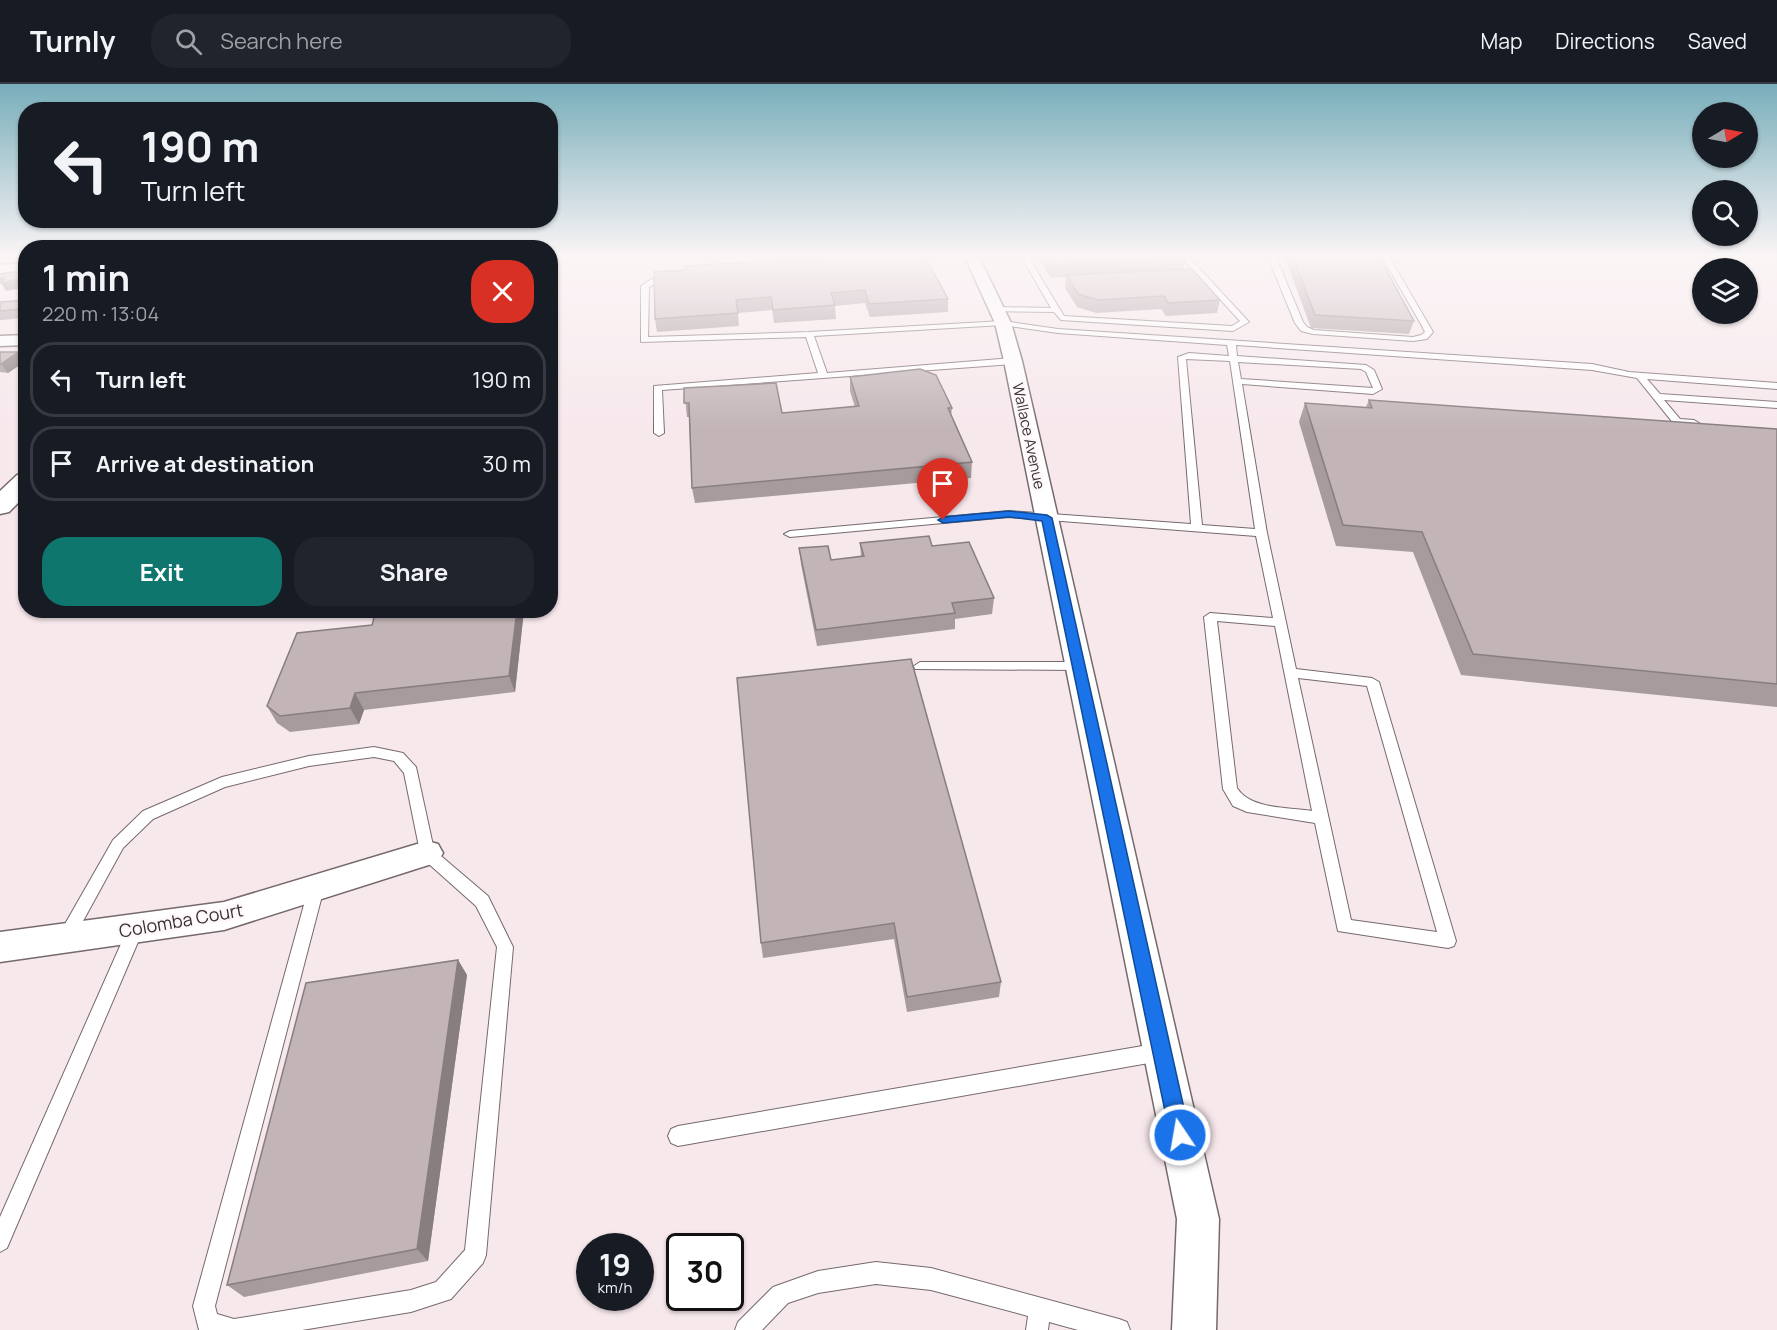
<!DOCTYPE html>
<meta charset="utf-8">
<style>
body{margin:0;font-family:Manrope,sans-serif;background:#20242c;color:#f1f3f6;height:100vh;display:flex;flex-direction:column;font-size:22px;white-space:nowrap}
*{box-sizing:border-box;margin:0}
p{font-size:20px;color:#9ea1a6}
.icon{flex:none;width:33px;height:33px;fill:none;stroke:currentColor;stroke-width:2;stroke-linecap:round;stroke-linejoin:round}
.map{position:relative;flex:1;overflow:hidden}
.panel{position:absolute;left:18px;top:156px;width:540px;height:378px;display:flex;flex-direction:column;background:#171b24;border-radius:24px;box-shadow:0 2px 4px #0004}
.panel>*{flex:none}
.banner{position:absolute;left:18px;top:18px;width:540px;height:126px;border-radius:24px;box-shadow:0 2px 4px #0004;background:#171b24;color:#f1f3f6;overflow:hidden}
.needle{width:39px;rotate:80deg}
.tools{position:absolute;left:1692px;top:18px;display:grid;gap:12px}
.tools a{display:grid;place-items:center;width:66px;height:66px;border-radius:50%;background:#171b24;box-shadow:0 2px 4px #0004;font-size:30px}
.speed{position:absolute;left:576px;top:1149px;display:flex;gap:12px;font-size:30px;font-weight:700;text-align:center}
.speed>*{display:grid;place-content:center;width:78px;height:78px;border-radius:50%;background:#171b24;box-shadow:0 2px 4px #0004;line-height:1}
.speed small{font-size:15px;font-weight:400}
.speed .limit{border:3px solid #111;border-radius:9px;background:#fff;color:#111}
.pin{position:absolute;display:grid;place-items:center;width:51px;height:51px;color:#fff;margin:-62px -26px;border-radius:50% 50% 50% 0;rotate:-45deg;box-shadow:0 0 6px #0007}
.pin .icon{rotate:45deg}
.me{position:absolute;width:66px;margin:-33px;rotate:348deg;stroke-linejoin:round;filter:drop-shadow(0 0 4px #0008)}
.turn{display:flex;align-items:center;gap:21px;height:126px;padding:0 24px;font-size:27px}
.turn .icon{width:78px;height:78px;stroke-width:2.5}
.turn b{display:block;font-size:42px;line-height:51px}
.round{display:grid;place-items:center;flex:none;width:63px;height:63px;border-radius:24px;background:#20242c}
.headline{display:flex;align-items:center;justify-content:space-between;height:102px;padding:0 24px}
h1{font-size:36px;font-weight:700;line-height:45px}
.button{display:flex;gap:12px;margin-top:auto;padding:12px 24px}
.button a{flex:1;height:69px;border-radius:24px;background:#0f766e;color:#fff;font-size:24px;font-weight:700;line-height:69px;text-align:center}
.button a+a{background:#20242c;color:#f1f3f6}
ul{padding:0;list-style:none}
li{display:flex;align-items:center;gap:18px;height:75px;margin:0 12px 9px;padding:0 12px;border:3px solid #363941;border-radius:24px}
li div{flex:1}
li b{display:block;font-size:22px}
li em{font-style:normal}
header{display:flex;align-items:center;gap:36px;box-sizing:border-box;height:84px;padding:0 30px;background:#171b24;border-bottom:2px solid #363941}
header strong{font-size:28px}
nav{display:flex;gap:33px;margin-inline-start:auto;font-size:21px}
.search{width:420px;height:54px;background:#20242c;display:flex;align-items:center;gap:15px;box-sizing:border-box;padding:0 21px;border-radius:24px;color:#9ea1a6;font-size:22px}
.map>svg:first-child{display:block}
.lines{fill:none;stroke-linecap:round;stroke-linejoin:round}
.lane-casing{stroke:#76696c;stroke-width:2}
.street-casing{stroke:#76696c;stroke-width:3}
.secondary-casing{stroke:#76696c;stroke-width:3}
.lane{fill:#fff;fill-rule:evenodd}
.street{fill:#fff;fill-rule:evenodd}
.secondary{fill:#fff;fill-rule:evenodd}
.wall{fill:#a79b9d}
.shaded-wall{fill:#887e80}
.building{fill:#c2b4b7;stroke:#887e80;stroke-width:1.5}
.route{fill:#1a73e8;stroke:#114b97;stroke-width:1.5}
.labels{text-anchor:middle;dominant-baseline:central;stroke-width:5;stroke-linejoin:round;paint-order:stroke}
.street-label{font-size:15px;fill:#373133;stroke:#fef8fa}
.near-street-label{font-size:18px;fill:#373133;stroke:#fef8fa}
</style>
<header>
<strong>Turnly</strong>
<div class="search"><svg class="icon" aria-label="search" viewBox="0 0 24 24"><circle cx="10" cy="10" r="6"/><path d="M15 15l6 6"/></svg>Search here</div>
<nav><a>Map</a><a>Directions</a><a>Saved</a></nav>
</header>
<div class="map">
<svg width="1777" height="1246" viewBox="0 0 1777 1246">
<rect width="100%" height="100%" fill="#f7e8ec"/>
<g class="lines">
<g class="lane-casing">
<g id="lane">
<polygon points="847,171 858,171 832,179 828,177"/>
<polygon points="1027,171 1064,232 1232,242 1240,237 1179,171 1187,171 1249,238 1233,247 1061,236 1054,228 993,227 993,223 996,223 1051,224 1022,174 972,176 968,174 972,172"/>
<polygon points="1267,171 1275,171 1303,238 1307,243 1314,246 1413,253 1421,251 1425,248 1422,242 1381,171 1388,171 1433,248 1427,255 1413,257 1313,250 1301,247 1295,239"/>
<path d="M670,192l4,2 -1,2 -13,1 -11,6 -1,50 161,-5 194,-11 55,8 534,35 37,8 148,11v6l-130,-10 13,15 117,8v6l-113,-8 16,19 14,1 5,3c-6,5 -18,3 -25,1l-37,-46 -45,-8 -356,-25 1,11 129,9 8,5 8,19 -9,5 -131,-10 25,149 29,136 76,9 7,4 77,259 -2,5 -6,2 -110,-17 -23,-108 -68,-11 -14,-6 -10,-17 -19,-172 6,-4 63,5 -17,-82 -247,-19 -219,20 -6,-3 6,-3 219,-20 182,13 -13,-167 11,-4 40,3 -2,-11 -169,-12 -55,-8 -189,11 13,37 186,-15 4,3 -4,3 -351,26 2,43 -5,3 -5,-3v-47l164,-13 -12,-36 -165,5v-56l14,-9zM1186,275l44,2 25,168 -53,-4zM1238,278l123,7 5,3 7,16 -132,-9zM1217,537l58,5 37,185c-23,-4 -61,-1 -75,-23zM1298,594l69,8 70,246 -86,-12z"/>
<polygon points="920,578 1079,578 1085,582 1079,586 915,585 914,582"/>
<polygon points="374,663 403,669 416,683 434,766 488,812 513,863 486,1171 483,1179 451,1215 411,1228 302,1246 199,1246 193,1222 310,799 316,797 322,799 324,804 215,1222 217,1230 234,1235 411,1206 436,1198 465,1166 497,863 476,822 421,773 404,689 394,677 374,673 309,682 225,703 153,735 123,764 71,859 65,861 59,859 57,854 113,756 143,727 222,693 309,672"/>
<polygon points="136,837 142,839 144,844 7,1164 0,1168 0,1133 128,844 130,839"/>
<polygon points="1160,959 1167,962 1169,968 1167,974 1160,977 678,1062 671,1059 668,1052 671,1045 678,1042"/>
<polygon points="876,1178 931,1184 1119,1235 1127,1238 1130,1246 1078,1246 1049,1238 1048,1246 1026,1246 1028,1232 931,1206 876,1200 818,1209 788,1219 762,1246 735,1246 738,1238 773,1203 818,1187"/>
</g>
</g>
<g class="street-casing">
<g id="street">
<polygon points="964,171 978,171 1011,239 1022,277 1219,1135 1216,1246 1172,1246 1177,1135 1004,277 995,239"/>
<polygon points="26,179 26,187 0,189 0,181"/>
<polygon points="26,251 26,261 0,262 0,252"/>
<polygon points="427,757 438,760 443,769 438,778 224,846 0,878 0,848 224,818"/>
</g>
</g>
<g class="secondary-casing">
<polygon id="secondary" points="26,389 26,411 9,428 0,430 0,407 17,391"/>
</g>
<use href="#lane" class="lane"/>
<use href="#street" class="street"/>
<use href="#secondary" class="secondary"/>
</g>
<g class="wall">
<polygon points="860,171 924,171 948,215 948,228 870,233 865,219 835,222 836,235 774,239 772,226 738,229 739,242 657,248 655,235 686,186"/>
<polygon points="1036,171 1181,171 1185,174 1183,186 1220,216 1217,229 1166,232 1161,225 1096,229 1077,223 1065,204 1066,193 1051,194"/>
<polygon points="1284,171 1378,171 1414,237 1409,250 1311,244"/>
<polygon points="26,216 26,234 0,236 0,218"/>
<polygon points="0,268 24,278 26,277 26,290 20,281 8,289 0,288"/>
<polygon points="850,293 952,324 951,332 972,378 971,394 695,419 692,404 689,333 687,333 684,304 782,329 855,323 850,307"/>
<polygon points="1369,316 1777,345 1777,623 1461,591 1413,468 1336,462 1299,338 1305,319 1366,323"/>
<polygon points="860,459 932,462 994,514 992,530 955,535 955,545 817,562 801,480 799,464 831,476 861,472"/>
<polygon points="524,526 515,608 364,626 359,640 290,648 277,639 267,622"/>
<polygon points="737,594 1001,898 999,913 907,928 894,855 763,874 761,859"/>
<polygon points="458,876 467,891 428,1177 244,1213 227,1201"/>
</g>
<g class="shaded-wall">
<polygon points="26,194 26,203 6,207 0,197 0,196"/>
<polygon points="18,268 24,278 8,289 1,280"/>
<polygon points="517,526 524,526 515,608 509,592"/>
<polygon points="355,609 364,626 359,640 350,624"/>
<polygon points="458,876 467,891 428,1177 417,1165"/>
</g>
<g class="building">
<polygon points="863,171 924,171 948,215 869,220 865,206 831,209 835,221 773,226 771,213 736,216 738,229 655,235 654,188 686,186 686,182"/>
<polygon points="1046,171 1181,171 1185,174 1053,181"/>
<polygon points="1292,171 1378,171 1414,237 1315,231"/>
<polygon points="1192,185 1220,216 1168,219 1164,212 1098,216 1078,210 1066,191"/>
<polygon points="26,187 26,194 1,199 4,195 0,196 0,195 5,189"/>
<polygon points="26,216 26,223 22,225 0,227 0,218"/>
<polygon points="0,268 18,268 1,280 0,279"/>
<polygon points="920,285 936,291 952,324 948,324 972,378 692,404 689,319 684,319 684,304 776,299 782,329 859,322 850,293"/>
<polygon points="1369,316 1777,345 1777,600 1473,570 1422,448 1343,441 1305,319 1372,324"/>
<polygon points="929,452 932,462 969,458 994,514 952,519 955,529 816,546 799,464 828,462 831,476 864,472 860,459"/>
<polygon points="376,526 517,526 509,592 355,609 350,624 280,632 267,622 297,549 372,541"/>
<polygon points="911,575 1001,898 907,913 894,839 761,859 737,594"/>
<polygon points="458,876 417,1165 227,1201 306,899"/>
</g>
<linearGradient id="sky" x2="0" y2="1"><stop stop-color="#78aeba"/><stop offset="0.5" stop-color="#fbf5f6"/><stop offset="1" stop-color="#fbf5f6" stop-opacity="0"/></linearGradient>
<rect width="1777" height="345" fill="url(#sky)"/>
<polygon class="route" points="1009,427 1047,431 1052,434 1190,1051 1187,1058 1180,1061 1173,1058 1170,1051 1042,437 1009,433 943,439 938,436 943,433"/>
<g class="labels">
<g class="street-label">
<text transform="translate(1029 352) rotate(78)">Wallace Avenue</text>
</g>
<g class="near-street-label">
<text transform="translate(181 836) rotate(-10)">Colomba Court</text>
</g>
</g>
</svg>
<div class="tools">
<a><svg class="needle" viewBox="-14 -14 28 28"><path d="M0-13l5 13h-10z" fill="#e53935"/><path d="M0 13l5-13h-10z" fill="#9ea1a6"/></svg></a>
<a><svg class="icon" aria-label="search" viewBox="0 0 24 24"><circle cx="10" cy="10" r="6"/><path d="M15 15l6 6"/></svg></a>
<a><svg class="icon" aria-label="layers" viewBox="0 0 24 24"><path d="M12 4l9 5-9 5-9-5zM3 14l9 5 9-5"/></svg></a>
</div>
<div class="speed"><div>19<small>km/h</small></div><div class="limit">30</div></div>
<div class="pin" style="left:943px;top:436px;background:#d93025"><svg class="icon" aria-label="arrive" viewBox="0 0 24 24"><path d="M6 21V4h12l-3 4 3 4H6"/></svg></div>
<svg class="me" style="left:1180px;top:1051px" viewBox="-20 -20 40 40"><circle r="17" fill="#1a73e8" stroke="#fff" stroke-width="3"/><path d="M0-11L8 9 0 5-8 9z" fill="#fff"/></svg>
<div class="banner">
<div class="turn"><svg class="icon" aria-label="left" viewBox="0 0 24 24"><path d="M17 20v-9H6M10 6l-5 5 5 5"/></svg><div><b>190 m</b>Turn left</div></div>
</div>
<section class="panel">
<div class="headline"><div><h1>1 min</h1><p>220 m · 13:04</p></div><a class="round" style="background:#d93025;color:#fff"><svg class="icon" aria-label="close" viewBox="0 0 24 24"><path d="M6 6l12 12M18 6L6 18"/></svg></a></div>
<ul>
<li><svg class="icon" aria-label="left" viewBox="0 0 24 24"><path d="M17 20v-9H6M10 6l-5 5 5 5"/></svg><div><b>Turn left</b></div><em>190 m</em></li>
<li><svg class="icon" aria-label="arrive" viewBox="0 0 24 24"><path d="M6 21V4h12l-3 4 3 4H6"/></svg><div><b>Arrive at destination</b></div><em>30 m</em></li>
</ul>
<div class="button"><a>Exit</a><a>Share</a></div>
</section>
</div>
